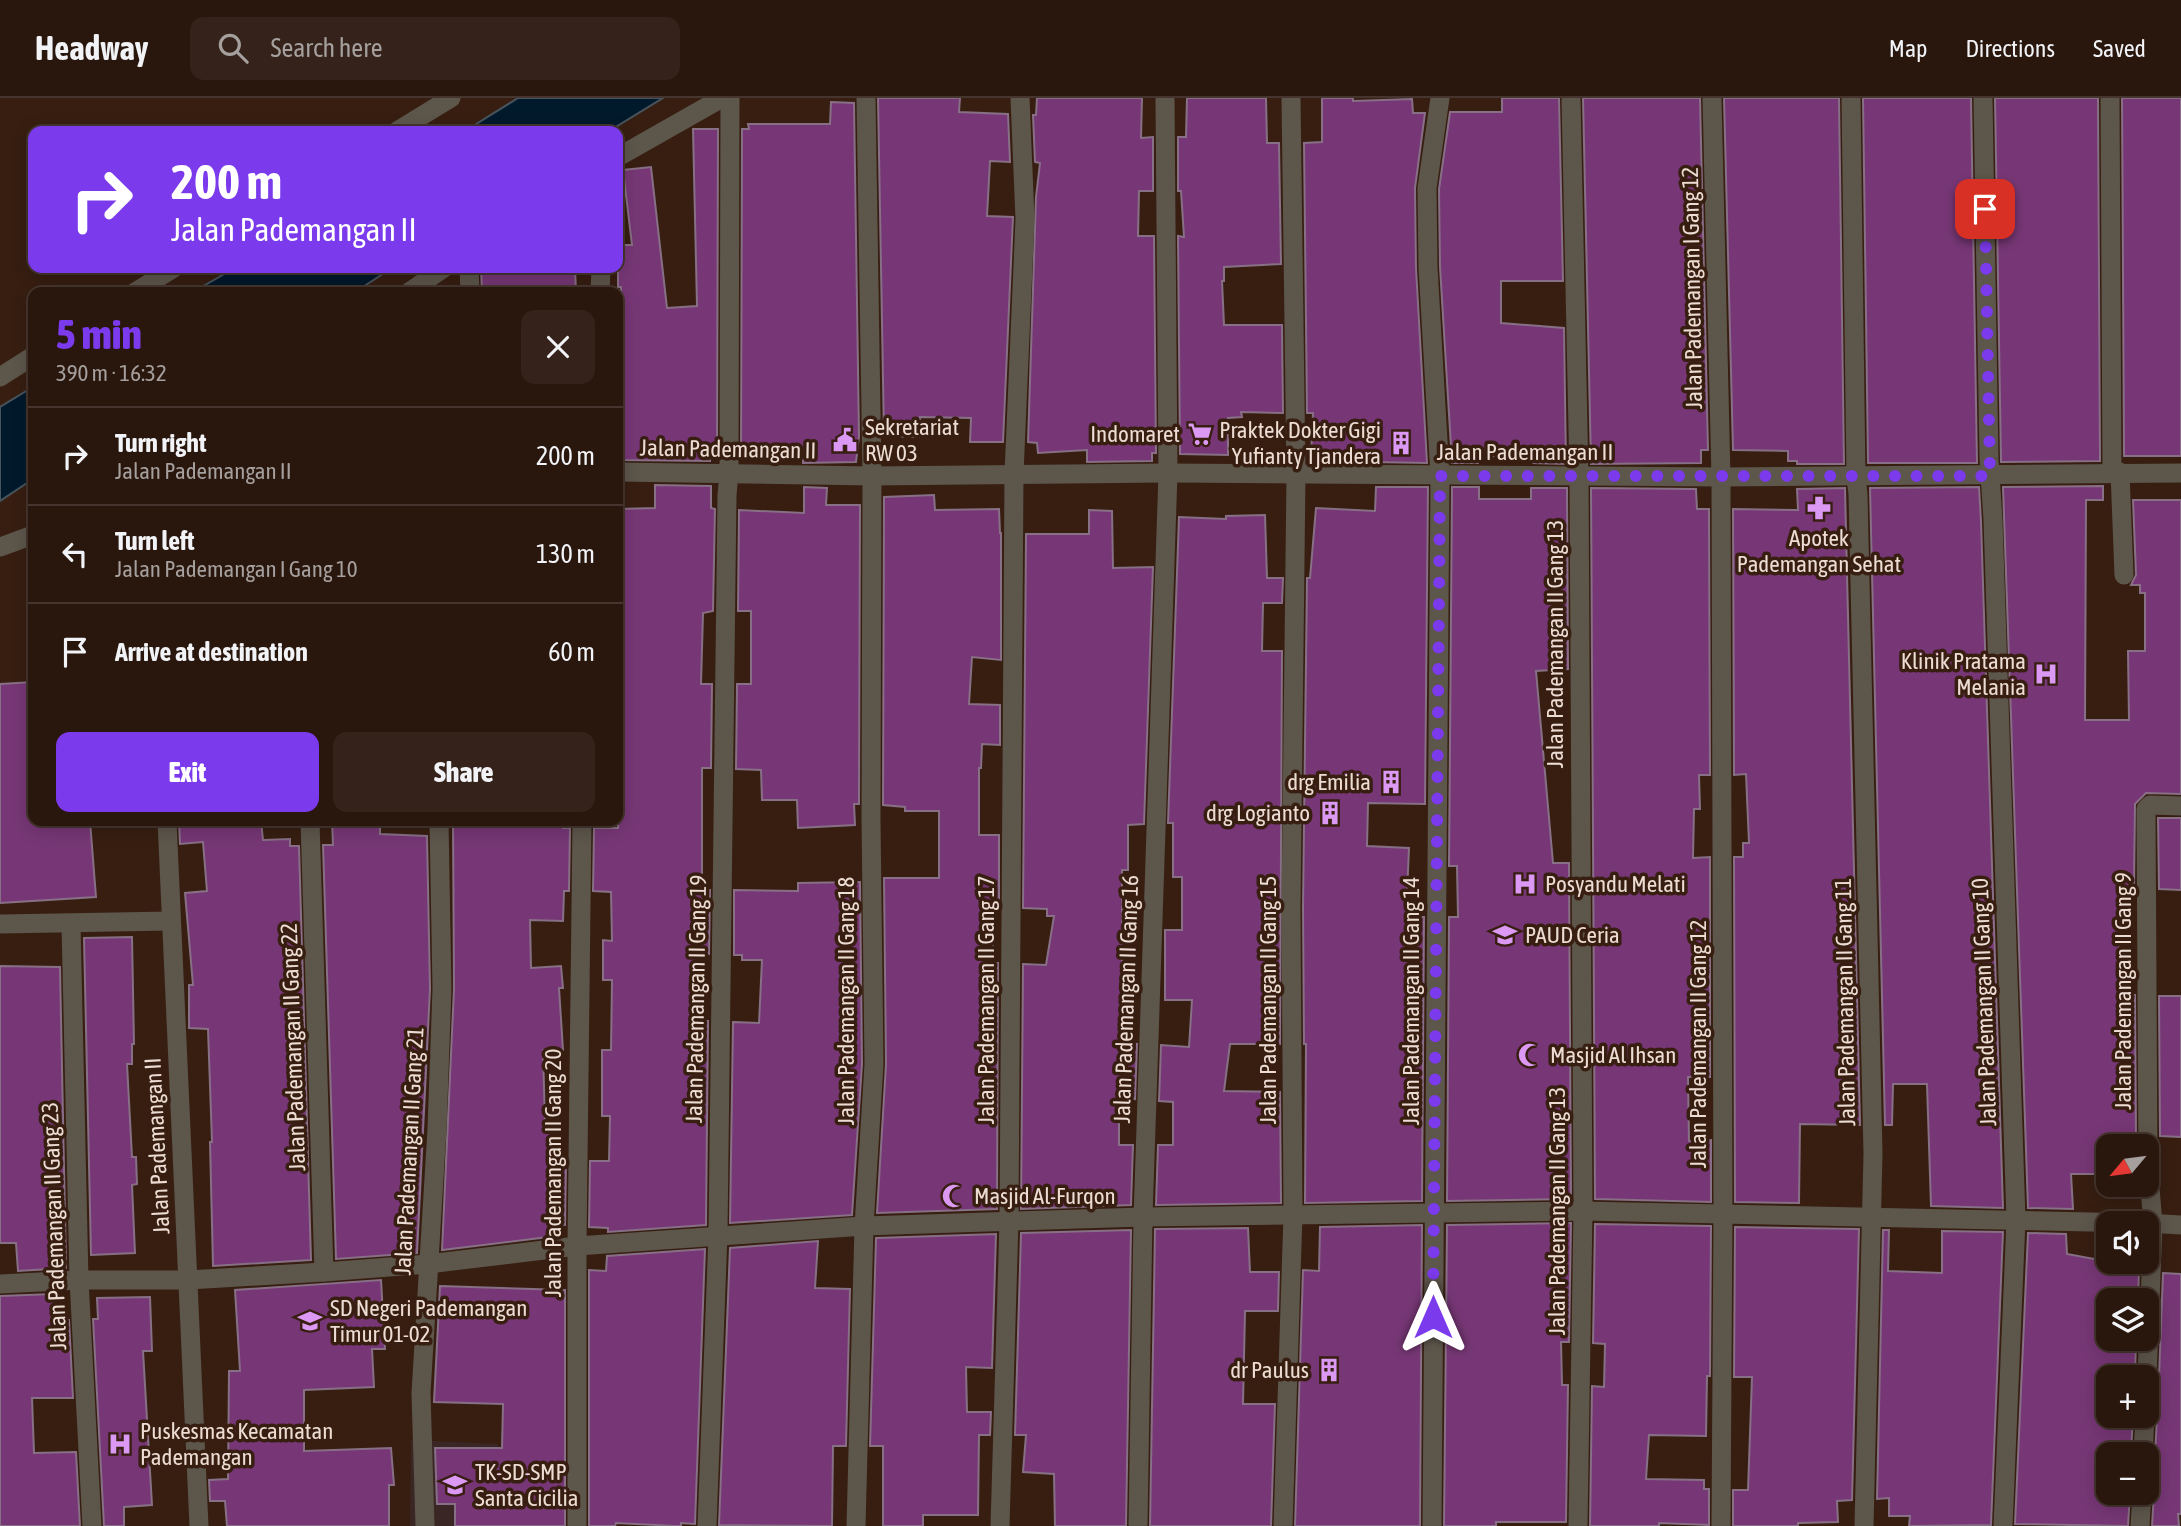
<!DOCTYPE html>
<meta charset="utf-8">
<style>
body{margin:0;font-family:"Asap Condensed",sans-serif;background:#35231b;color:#f1f3f6;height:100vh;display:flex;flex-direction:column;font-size:26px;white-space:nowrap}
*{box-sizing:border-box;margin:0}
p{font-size:23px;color:#a59f9d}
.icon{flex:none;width:38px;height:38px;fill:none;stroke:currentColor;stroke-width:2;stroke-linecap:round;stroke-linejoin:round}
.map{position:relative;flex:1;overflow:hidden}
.details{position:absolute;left:28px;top:189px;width:595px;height:539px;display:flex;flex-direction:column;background:#29160d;border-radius:14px;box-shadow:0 4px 18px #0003,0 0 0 2px #45352e}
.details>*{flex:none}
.hud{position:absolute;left:28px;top:28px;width:595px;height:147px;border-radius:14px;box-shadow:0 4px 18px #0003,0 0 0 2px #45352e;background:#7c3aed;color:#fff;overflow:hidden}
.needle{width:46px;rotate:241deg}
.buttons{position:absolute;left:2096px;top:1036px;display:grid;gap:14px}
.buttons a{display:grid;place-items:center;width:63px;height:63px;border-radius:14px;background:#29160d;box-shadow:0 4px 18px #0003,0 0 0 2px #45352e;font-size:35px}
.pin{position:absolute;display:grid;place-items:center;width:60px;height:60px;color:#fff;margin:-30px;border-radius:14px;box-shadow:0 4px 10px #0006}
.me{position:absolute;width:77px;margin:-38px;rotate:0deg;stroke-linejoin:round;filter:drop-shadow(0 0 5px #0008)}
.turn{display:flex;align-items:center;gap:24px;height:147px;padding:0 28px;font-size:32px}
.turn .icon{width:91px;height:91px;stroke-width:2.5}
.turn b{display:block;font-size:49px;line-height:60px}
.round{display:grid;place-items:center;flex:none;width:74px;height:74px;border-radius:14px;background:#35231b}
.overview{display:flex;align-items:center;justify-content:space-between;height:119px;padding:0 28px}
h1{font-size:42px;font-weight:800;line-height:52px;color:#7c3aed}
.primary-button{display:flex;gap:14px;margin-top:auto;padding:14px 28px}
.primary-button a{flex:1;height:80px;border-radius:14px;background:#7c3aed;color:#fff;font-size:28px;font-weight:800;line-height:80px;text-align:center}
.primary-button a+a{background:#35231b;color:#f1f3f6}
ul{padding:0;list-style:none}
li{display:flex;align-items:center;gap:21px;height:98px;padding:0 28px;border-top:2px solid #45352e}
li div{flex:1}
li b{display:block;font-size:26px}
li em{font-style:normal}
header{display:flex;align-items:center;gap:42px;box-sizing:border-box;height:98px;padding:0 35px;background:#29160d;border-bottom:2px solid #45352e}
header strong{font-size:33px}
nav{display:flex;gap:38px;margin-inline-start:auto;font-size:24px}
.search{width:490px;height:63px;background:#35231b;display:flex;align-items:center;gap:18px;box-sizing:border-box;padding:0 24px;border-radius:14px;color:#a59f9d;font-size:26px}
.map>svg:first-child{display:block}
.education{fill:#3a2725}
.water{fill:#00192b;stroke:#47545d;stroke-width:2}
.building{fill:#773776;stroke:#876f85;stroke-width:2}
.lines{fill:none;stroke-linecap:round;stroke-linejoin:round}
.minor{stroke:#5d564b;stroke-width:19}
.tertiary{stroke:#5d564b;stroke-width:19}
.route{stroke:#7c3aed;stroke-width:12;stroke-dasharray:0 21.6}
.labels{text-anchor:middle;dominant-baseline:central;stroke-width:7;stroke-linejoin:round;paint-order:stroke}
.street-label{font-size:23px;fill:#eddcd3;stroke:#371e11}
.poi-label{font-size:23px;fill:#eddcd3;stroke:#371e11;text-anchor:start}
</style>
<header>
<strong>Headway</strong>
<div class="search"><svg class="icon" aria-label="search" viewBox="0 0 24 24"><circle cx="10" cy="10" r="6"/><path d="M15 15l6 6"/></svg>Search here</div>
<nav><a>Map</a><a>Directions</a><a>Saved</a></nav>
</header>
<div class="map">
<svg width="2181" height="1428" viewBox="0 0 2181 1428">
<rect width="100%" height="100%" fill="#371e11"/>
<polygon class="education" points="411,1342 498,1346 502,1428 410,1428"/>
<g class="water">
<polygon points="518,0 663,0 609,33 465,33"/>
<polygon points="235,170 392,170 355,194 193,194"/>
<polygon points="33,289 33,381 0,403 0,309"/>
</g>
<g class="building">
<polygon points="878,0 960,0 959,14 1008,16 1010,64 990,63 987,118 1013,119 1003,344 970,344 971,320 920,319 919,339 884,338"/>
<polygon points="1037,0 1142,0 1141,40 1153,39 1153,93 1139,93 1138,138 1154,138 1156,355 1152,355 1152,363 1087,364 1087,352 1038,355 1037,345 1028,344 1036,99 1040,65 1035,64 1033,17 1036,17"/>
<polygon points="1187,0 1266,0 1267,45 1279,45 1281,166 1224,169 1224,183 1222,183 1224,227 1282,227 1283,315 1241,314 1242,319 1228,320 1228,357 1180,356 1178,138 1184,139 1181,93 1178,93 1178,39 1186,39"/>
<polygon points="1322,0 1353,0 1353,3 1412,1 1413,15 1425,15 1415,90 1416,170 1427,365 1372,364 1372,362 1311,359 1313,315 1307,315 1304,45 1322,44"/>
<polygon points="1502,0 1559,0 1563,183 1501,183 1501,225 1564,230 1566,366 1533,365 1533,356 1478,359 1478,365 1452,365 1440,169 1439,91 1450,14 1502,14"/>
<polygon points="1583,0 1700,0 1708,352 1701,352 1701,365 1591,366"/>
<polygon points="1724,0 1839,0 1844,366 1797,366 1797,363 1788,363 1788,353 1733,352"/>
<polygon points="1863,0 1971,0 1977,365 1868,365"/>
<polygon points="1995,0 2098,0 2100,363 2001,364"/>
<polygon points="2122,0 2181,0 2181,358 2124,358"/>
<polygon points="831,4 854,5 859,338 856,364 803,365 803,361 741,360 742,31 749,31 748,26 830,26"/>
<polygon points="693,31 718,31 717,360 710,360 710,363 618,362 618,231 622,231 621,189 618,189 618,147 632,147 623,72 651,69 667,210 697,208"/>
<polygon points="481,170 575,170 576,194 528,194 528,190 482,194"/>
<polygon points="655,387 711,388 711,410 715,411 713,513 703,515 701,586 712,586 711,670 702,670 702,792 710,792 709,856 697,855 700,923 708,923 706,1127 608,1134 608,1130 589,1129 590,1063 609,1063 610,1018 602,1018 602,952 611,952 612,882 603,882 603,842 612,843 611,794 593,793 594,730 618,730 618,411 655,410"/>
<polygon points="2103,388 2103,402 2086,402 2085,622 2129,622 2128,553 2145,553 2145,495 2140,495 2140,487 2131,487 2136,477 2133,402 2181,402 2181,696 2146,695 2135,706 2134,790 2120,790 2118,897 2135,897 2136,1037 2117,1037 2117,1048 2109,1048 2109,1076 2071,1076 2073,1111 2028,1110 2003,389"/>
<polygon points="804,389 827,390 826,407 860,407 859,706 854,706 855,727 798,730 797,702 762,702 761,672 736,671 737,586 751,586 751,513 738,513 739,412 804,415"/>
<polygon points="1376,389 1428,389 1425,706 1368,705 1367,748 1409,750 1406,819 1424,819 1422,1103 1305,1105 1306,946 1304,946 1303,810 1307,480 1310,480 1316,410 1375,413"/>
<polygon points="1452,389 1479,389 1479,401 1531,401 1531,390 1567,390 1568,571 1536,573 1553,765 1569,765 1571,1101 1447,1103 1449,819 1458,819 1457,768 1449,768"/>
<polygon points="1979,389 1981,423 2003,1110 1931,1108 1927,986 1893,986 1892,1027 1885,1027 1870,390"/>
<polygon points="1591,390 1696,391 1697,411 1709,411 1710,677 1699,677 1700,711 1694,711 1693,760 1710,759 1710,979 1688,979 1689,1043 1711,1042 1711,1104 1595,1101"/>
<polygon points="1845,390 1860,1027 1800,1026 1799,1105 1735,1104 1734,759 1743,759 1743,745 1749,745 1746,676 1734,677 1733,411 1798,412 1797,391"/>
<polygon points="934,397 935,412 999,411 1000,435 1001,435 1001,562 972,559 969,606 1000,607 1000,647 982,646 981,670 979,670 979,737 999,737 999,808 994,808 992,865 998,865 997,1111 877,1115 886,966 884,780 939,780 939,713 905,713 905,709 883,707 884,399"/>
<polygon points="1089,412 1112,413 1113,470 1153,469 1144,726 1128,727 1128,772 1122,772 1122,945 1137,946 1135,1001 1119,999 1119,1047 1133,1047 1131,1107 1021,1111 1023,866 1046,867 1054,818 1047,818 1047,811 1023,810 1026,436 1089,436"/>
<polygon points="1265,417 1267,480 1283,480 1282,505 1263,505 1262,553 1282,553 1280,946 1230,946 1224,993 1280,994 1281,1105 1156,1107 1158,1047 1173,1047 1173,1004 1159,1003 1161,947 1189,949 1192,902 1165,902 1165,832 1182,832 1182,779 1173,779 1173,725 1168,725 1179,419 1226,421 1226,418"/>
<polygon points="33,584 33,723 90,723 96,799 0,805 0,586"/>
<polygon points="2158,720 2181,720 2181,792 2159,791"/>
<polygon points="179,723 261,723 263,742 290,741 290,748 299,748 311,1162 213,1168 210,1044 212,1044 208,931 189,930 189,887 193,887 185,795 207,793 203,744 180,746"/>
<polygon points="332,723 380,723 380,736 427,738 430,891 417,1155 336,1161 323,747 333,747"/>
<polygon points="453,723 563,723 563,730 570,730 569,793 564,793 563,823 530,822 531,870 561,868 563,890 559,890 563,952 543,952 545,1026 560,1026 560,1064 566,1064 565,1127 555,1126 556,1138 442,1152 454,891"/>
<polygon points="860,784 862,966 852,1117 730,1125 733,924 759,925 762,862 742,862 742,857 734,857 734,792 798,793 798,785"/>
<polygon points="132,839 134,946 132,946 132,966 127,966 132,1059 136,1059 137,1086 132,1087 135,1155 91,1157 84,840"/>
<polygon points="0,868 60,869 66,1170 18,1173 16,1145 0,1145"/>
<polygon points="2159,898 2181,898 2181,1039 2160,1038"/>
<polygon points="1571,1125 1569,1244 1561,1244 1562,1287 1568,1287 1566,1424 1496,1424 1496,1428 1444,1428 1447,1127"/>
<polygon points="1595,1126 1711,1128 1710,1278 1707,1278 1706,1338 1649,1337 1646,1381 1704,1382 1704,1391 1709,1391 1709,1427 1659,1425 1659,1428 1590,1428 1592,1288 1604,1289 1605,1246 1593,1245"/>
<polygon points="1422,1127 1420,1428 1295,1428 1303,1172 1319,1173 1320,1129"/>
<polygon points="1735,1129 1859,1131 1852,1402 1837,1403 1838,1424 1798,1425 1798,1428 1733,1428 1733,1392 1748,1392 1752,1279 1734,1279"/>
<polygon points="1248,1130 1250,1174 1279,1174 1278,1213 1245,1213 1243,1306 1275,1306 1271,1428 1150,1428 1155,1131"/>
<polygon points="1131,1132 1126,1428 1055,1428 1054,1376 1023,1374 1026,1337 1015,1337 1021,1135"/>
<polygon points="1883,1132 1889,1132 1888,1173 1942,1175 1942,1133 2003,1134 1991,1427 1909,1428 1910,1418 1889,1418 1889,1400 1877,1401"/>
<polygon points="2028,1135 2066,1136 2067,1156 2100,1162 2098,1170 2139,1173 2138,1202 2109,1202 2109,1241 2136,1241 2135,1279 2109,1279 2109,1318 2133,1318 2131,1356 2109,1356 2109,1395 2130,1395 2128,1428 2015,1426"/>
<polygon points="996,1136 992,1270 966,1269 967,1314 991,1314 990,1337 979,1337 978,1417 923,1417 923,1428 883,1428 883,1348 870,1348 876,1140"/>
<polygon points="818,1143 815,1190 850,1191 846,1348 833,1348 832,1428 719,1427 730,1150"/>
<polygon points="705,1151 695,1426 681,1425 681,1428 675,1428 616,1425 615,1428 589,1428 589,1172 606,1173 607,1158"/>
<polygon points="2163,1175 2181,1176 2181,1416 2178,1416 2179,1428 2152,1428 2154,1395 2153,1389 2147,1384 2147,1367 2153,1363 2155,1357 2157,1319 2156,1312 2147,1306 2147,1291 2157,1286 2159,1279"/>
<polygon points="381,1182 385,1251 372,1251 374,1289 304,1292 304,1353 391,1350 394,1387 389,1387 389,1428 227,1428 225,1403 210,1403 209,1382 228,1381 229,1273 240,1273 235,1192"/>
<polygon points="440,1188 565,1192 565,1428 455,1428 455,1406 437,1406 435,1350 502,1350 503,1306 434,1304"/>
<polygon points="53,1196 53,1222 69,1222 73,1300 32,1300 34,1355 76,1354 80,1428 0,1428 0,1198"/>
<polygon points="150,1199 152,1253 143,1253 152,1407 124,1409 124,1428 104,1428 93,1221 98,1221 97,1200"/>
</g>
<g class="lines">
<g class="minor">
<polyline points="1571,0 1579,378 1583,1113 1578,1428"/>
<polyline points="1712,0 1721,379 1723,1117 1721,1428"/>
<polyline points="1851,0 1856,379 1858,396 1873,1056 1864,1428"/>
<polyline points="1983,0 1989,361 1993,422 2016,1122 2003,1428"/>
<polyline points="2110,0 2112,374"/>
<polyline points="469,170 470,194"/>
<polyline points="600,194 601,170"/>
<polyline points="2120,374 2124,477"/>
<polyline points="167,723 199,1428"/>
<polyline points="310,723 324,1174"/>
<polyline points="0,826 171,823"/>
<polyline points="71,826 79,1182 92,1428"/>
<polyline points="2147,1125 2181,1127"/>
<polyline points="0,1186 79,1182 188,1182 324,1174 428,1166 577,1148 864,1128 1143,1119 1583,1113 2138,1125"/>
<polyline points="2147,1279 2153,1126 2148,1066 2146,711 2150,707 2181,708"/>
<polyline points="2143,1356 2145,1318"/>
<polyline points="425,1428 421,1295 437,1031 442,891 439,723"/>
<polyline points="577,1428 577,1148 582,723"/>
<polyline points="707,1428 718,1136 727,397 729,375 730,0"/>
<polyline points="856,1428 864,1128 874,966 871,722 872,378 866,0"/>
<polyline points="1000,1428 1009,1123 1014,376 1025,121 1020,0"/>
<polyline points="1138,1428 1143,1119 1168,375 1165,0"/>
<polyline points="1283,1428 1293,1116 1291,810 1296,376 1291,0"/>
<polyline points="1432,1428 1440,378 1428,169 1427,90 1440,0"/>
<polyline points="2140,1428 2142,1395"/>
</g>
<g class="tertiary">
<polyline points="397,33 451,0"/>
<polyline points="618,59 722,0"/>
<polyline points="135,194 174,170"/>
<polyline points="409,194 444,170"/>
<polyline points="0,279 33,258"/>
<polyline points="618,374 872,378 1168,375 1721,379 2181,375"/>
<polyline points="0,449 33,437"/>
</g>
</g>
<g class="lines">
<polyline class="route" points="1433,1219 1440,378 1990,378 1985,111"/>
</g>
<defs>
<g id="supermarket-bare" transform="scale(1.89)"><path d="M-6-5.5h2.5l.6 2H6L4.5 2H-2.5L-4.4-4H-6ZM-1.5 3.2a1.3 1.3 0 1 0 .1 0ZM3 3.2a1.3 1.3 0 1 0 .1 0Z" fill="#dc99f4" stroke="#371e11" stroke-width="2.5" paint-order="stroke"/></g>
<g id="civic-bare" transform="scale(1.89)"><path d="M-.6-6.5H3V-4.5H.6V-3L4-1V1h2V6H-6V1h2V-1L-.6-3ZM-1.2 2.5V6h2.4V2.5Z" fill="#dc99f4" stroke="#371e11" stroke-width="2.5" paint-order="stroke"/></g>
<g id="building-bare" transform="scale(1.89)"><path d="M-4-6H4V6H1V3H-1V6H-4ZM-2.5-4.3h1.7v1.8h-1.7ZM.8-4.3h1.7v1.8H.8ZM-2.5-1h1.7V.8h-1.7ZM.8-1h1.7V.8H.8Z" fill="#dc99f4" stroke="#371e11" stroke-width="2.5" paint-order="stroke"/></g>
<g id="pharmacy-bare" transform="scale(1.89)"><path d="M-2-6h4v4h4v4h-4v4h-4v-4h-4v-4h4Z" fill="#dc99f4" stroke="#371e11" stroke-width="2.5" paint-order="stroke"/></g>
<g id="hospital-bare" transform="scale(1.89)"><path d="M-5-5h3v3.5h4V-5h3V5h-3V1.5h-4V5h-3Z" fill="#dc99f4" stroke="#371e11" stroke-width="2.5" paint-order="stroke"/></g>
<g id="school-bare" transform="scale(1.89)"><path d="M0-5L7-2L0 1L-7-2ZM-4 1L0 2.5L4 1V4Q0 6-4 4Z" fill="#dc99f4" stroke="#371e11" stroke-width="2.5" paint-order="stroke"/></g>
<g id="mosque-bare" transform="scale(1.89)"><path d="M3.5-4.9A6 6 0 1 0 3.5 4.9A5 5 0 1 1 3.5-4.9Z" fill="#dc99f4" stroke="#371e11" stroke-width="2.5" paint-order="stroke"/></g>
</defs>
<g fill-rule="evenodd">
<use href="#supermarket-bare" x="1200" y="336"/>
<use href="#civic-bare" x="845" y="342"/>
<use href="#building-bare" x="1401" y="345"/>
<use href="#pharmacy-bare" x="1819" y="410"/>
<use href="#hospital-bare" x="2046" y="576"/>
<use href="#building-bare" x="1391" y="684"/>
<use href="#building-bare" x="1330" y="715"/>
<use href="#hospital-bare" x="1525" y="786"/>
<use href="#school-bare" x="1505" y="837"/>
<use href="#mosque-bare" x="1530" y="957"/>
<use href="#mosque-bare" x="954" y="1098"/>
<use href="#school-bare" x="310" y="1223"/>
<use href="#building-bare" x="1329" y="1272"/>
<use href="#hospital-bare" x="120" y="1346"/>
<use href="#school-bare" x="455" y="1387"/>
</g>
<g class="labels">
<g class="street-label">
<text transform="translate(1692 190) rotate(-91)">Jalan Pademangan I Gang 12</text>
<text transform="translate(728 351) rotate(1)">Jalan Pademangan II</text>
<text x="1525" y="354">Jalan Pademangan II</text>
<text transform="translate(1555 546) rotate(-90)">Jalan Pademangan II Gang 13</text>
<text transform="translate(2123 893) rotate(-90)">Jalan Pademangan II Gang 9</text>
<text transform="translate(696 901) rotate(-89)">Jalan Pademangan II Gang 19</text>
<text transform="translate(1126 901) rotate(-88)">Jalan Pademangan II Gang 16</text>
<text transform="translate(986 902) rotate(-90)">Jalan Pademangan II Gang 17</text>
<text transform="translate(1268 902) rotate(-90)">Jalan Pademangan II Gang 15</text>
<text transform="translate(846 903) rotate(-90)">Jalan Pademangan II Gang 18</text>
<text transform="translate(1411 903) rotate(-90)">Jalan Pademangan II Gang 14</text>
<text transform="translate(1845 904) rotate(-91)">Jalan Pademangan II Gang 11</text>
<text transform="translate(1984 904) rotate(-92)">Jalan Pademangan II Gang 10</text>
<text transform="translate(1698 946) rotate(-90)">Jalan Pademangan II Gang 12</text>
<text transform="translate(293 949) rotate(-92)">Jalan Pademangan II Gang 22</text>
<text transform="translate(157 1048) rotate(-93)">Jalan Pademangan II</text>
<text transform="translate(409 1053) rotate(-87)">Jalan Pademangan II Gang 21</text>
<text transform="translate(553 1075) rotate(-90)">Jalan Pademangan II Gang 20</text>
<text transform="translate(1557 1113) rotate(-90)">Jalan Pademangan II Gang 13</text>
<text transform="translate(54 1128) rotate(-92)">Jalan Pademangan II Gang 23</text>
</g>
<g class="poi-label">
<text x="865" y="329">Sekretariat<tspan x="865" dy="26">RW 03</tspan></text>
<text x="1381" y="332" text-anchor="end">Praktek Dokter Gigi<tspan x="1381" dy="26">Yufianty Tjandera</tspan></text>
<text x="1180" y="336" text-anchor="end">Indomaret</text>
<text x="1819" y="440" text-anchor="middle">Apotek<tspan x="1819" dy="26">Pademangan Sehat</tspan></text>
<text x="2026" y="563" text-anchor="end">Klinik Pratama<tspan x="2026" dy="26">Melania</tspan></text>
<text x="1371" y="684" text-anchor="end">drg Emilia</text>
<text x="1310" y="715" text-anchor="end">drg Logianto</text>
<text x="1545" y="786">Posyandu Melati</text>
<text x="1525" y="837">PAUD Ceria</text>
<text x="1550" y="957">Masjid Al Ihsan</text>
<text x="974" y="1098">Masjid Al-Furqon</text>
<text x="330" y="1210">SD Negeri Pademangan<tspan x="330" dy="26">Timur 01-02</tspan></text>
<text x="1309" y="1272" text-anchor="end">dr Paulus</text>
<text x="140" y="1333">Puskesmas Kecamatan<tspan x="140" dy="26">Pademangan</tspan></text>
<text x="475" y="1374">TK-SD-SMP<tspan x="475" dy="26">Santa Cicilia</tspan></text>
</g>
</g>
</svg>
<div class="buttons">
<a><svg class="needle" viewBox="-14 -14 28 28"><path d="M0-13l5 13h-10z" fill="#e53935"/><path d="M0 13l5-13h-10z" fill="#a59f9d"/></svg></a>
<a><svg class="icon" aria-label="sound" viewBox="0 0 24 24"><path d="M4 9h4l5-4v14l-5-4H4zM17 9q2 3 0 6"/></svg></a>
<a><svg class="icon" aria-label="layers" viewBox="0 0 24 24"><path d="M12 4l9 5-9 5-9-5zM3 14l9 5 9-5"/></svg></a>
<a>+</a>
<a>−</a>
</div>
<div class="pin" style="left:1985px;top:111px;background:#d93025"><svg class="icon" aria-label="arrive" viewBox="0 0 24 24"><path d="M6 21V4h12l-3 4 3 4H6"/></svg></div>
<svg class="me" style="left:1433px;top:1219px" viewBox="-20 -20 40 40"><path d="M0-17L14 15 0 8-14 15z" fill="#7c3aed" stroke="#fff" stroke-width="4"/></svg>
<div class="hud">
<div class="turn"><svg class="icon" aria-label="right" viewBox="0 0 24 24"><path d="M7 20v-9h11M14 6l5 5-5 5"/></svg><div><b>200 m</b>Jalan Pademangan II</div></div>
</div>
<section class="details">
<div class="overview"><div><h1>5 min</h1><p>390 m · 16:32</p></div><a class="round"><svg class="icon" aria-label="close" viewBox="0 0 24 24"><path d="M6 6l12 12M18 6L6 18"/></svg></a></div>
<ul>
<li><svg class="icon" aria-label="right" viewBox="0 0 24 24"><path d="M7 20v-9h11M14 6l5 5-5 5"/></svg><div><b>Turn right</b><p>Jalan Pademangan II</p></div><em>200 m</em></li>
<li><svg class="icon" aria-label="left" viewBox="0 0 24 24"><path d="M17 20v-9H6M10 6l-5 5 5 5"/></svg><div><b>Turn left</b><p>Jalan Pademangan I Gang 10</p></div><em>130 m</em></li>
<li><svg class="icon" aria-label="arrive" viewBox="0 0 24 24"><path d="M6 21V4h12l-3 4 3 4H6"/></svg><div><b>Arrive at destination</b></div><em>60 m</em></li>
</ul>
<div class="primary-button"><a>Exit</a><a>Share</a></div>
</section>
</div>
